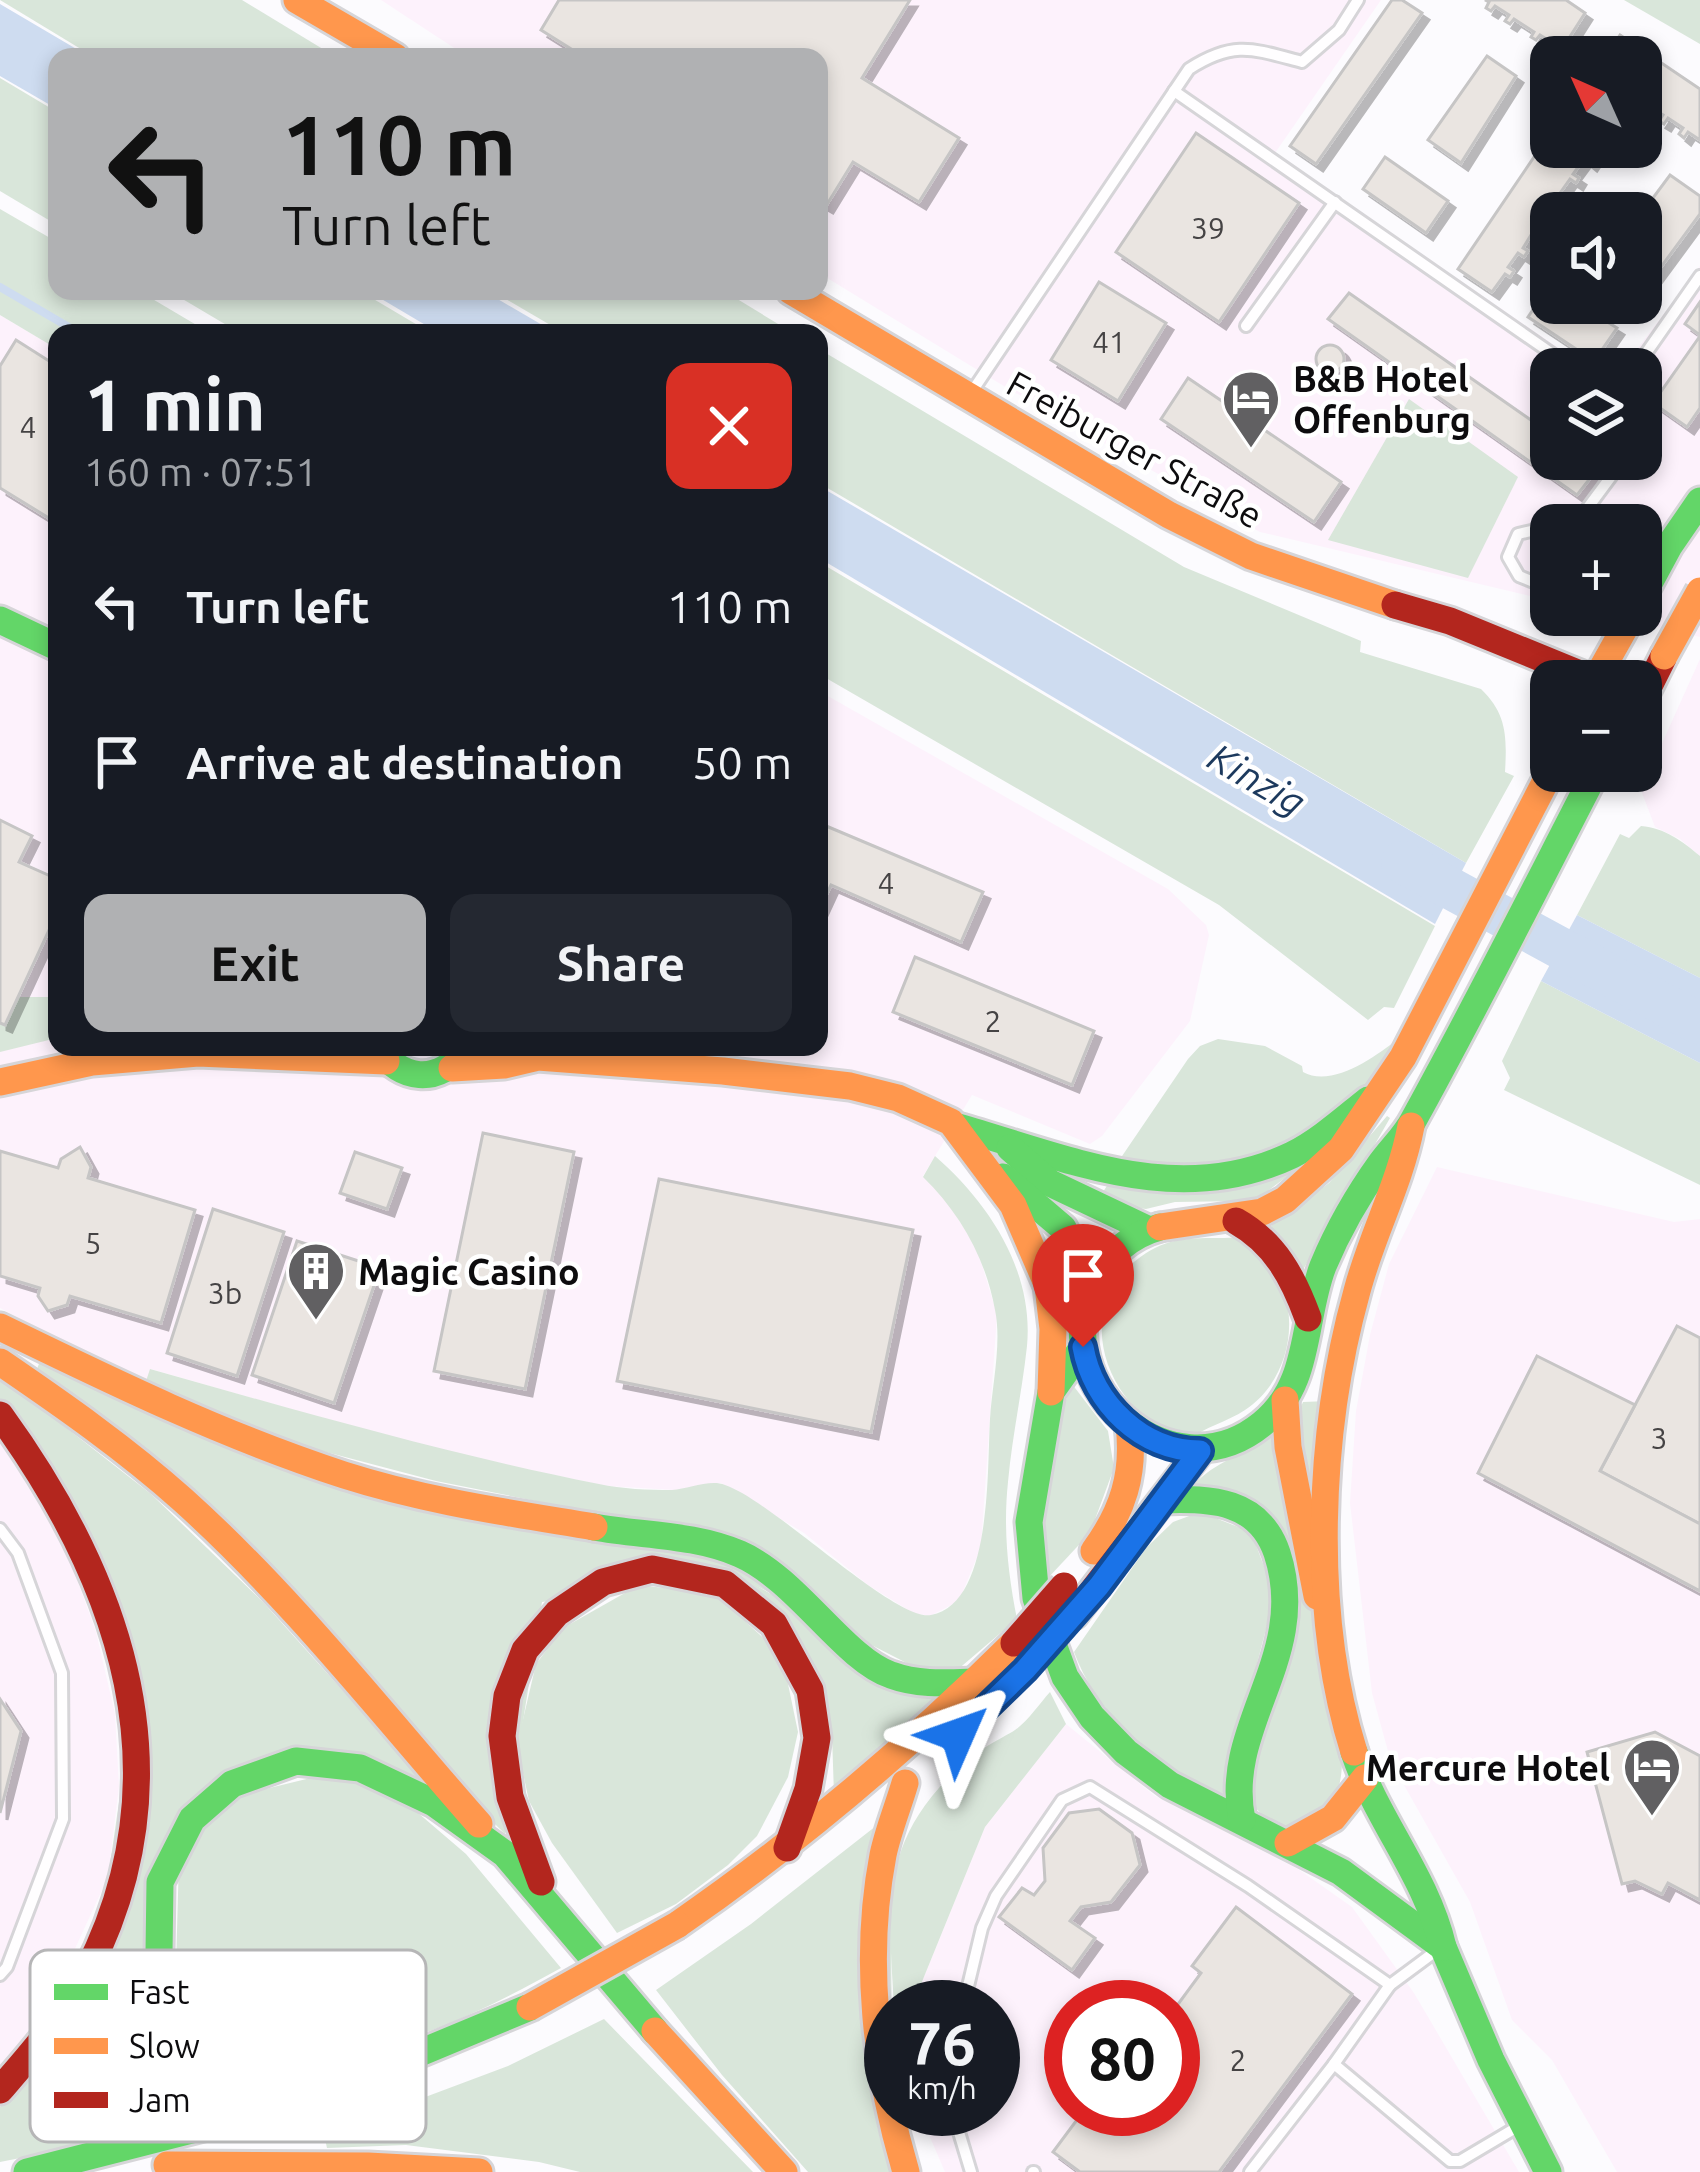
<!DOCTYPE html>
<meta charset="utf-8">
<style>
body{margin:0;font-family:Ubuntu,sans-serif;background:#242831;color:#f1f3f6;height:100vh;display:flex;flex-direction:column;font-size:45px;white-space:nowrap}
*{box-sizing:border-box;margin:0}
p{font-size:39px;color:#9ea1a6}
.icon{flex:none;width:66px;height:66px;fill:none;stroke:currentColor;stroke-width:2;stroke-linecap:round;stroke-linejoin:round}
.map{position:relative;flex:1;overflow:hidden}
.sheet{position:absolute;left:48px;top:324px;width:780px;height:732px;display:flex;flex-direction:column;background:#171b24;border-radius:24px;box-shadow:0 6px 18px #0003}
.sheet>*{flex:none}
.hud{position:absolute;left:48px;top:48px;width:780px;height:252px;border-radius:24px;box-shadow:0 6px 18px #0003;background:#b0b1b3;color:#111;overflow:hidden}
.needle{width:78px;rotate:315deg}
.fabs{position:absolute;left:1530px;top:36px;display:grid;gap:24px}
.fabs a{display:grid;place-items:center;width:132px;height:132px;border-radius:24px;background:#171b24;box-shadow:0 6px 18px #0003;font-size:60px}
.speed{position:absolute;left:864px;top:1980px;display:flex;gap:24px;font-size:60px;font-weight:700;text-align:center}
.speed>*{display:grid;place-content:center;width:156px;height:156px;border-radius:50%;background:#171b24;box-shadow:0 6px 18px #0003;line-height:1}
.speed small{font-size:30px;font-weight:400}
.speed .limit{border:18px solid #d22;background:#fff;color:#111}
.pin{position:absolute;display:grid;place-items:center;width:102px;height:102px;color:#fff;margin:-123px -51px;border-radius:50% 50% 50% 0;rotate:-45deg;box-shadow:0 0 12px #0007}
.pin .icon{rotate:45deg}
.me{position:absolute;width:132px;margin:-66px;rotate:47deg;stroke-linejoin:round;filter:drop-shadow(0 0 9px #0008)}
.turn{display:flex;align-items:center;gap:42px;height:252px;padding:0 36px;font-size:54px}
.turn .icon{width:156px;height:156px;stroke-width:2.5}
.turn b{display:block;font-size:84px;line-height:102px}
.round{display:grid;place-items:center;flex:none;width:126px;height:126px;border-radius:24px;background:#242831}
.summary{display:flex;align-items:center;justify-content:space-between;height:204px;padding:0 36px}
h1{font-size:72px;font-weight:600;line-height:90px}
.action{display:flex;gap:24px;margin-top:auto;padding:24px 36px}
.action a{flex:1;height:138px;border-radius:24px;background:#b0b1b3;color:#111;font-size:48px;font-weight:600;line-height:138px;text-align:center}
.action a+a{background:#242831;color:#f1f3f6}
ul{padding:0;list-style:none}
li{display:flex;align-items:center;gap:36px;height:156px;padding:0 36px}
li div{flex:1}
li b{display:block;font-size:45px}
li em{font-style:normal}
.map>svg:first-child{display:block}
.commercial{fill:#fdf2fc;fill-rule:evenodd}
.green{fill:#d9e6da}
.water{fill:#cedcf0}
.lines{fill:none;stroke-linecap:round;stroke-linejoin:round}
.stream{stroke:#cedcf0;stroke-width:8}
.river{stroke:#cedcf0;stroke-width:42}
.building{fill:#eae5e1;stroke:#c6c5c5;stroke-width:3;filter:url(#shadow)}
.lane-casing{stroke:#d6d5d8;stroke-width:16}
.fast-casing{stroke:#d6d5d8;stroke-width:33}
.slow-casing{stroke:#d6d5d8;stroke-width:33}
.jam-casing{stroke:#d6d5d8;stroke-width:33}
.lane{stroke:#fffeff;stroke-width:10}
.fast{stroke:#63d668;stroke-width:27}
.slow{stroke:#ff974d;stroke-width:27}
.jam{stroke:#b3261e;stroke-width:27}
.slow-bridge-casing{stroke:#d6d5d8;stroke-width:33;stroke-linecap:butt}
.jam-bridge-casing{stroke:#d6d5d8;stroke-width:33;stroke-linecap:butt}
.slow-bridge{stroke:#ff974d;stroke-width:27}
.jam-bridge{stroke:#b3261e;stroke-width:27}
.route-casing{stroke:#114b97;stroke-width:30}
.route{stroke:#1a73e8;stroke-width:21}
.labels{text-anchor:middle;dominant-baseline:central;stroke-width:9;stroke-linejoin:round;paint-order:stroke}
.number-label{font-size:30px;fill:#454344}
.poi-label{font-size:36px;font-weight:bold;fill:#0d0c0e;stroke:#fff;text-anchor:start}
.street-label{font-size:36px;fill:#0d0c0e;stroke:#fff}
.water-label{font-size:39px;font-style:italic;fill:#1c395d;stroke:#fff}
.key{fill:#fff;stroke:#b6b6b7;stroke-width:3}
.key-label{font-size:33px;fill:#0d0c0e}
</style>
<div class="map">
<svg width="1700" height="2172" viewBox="0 0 1700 2172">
<defs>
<filter id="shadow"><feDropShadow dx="7" dy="7" stdDeviation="0" flood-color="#0004"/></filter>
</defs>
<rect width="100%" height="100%" fill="#fcfbfe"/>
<g class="commercial">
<polygon points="381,0 1381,0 1275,153 1589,369 1551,369 1551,459 1641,459 1641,369 1622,369 1700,266 1700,637 1607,615 1641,615 1641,525 1551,525 1551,601 1260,532 1007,388 819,273 819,57 468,57"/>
<polygon points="0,315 57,349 57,1047 819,1047 819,691 1168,889 1206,925 1209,935 1190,1021 1102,1136 1090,1144 972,1095 923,1176 945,1198 977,1249 997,1314 981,1547 959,1601 930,1616 913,1613 868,1585 804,1533 721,1483 675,1490 607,1486 433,1450 151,1369 146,1381 99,1361 0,1308"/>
<polygon points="1700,659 1700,856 1680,839 1655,827 1641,790"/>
<polygon points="1437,1167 1674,1222 1700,1219 1700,2172 1617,2172 1552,2060 1512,2020 1470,1902 1391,1762 1372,1693 1350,1503 1356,1411 1370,1335 1389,1264"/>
<polygon points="0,1439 57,1524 96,1632 115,1714 119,1786 108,1877 43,2018 0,2066"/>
<path d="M1066,1724l89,72 143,73 54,38 62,86 105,179h-574l-27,-63h75v-102h-76v-13l68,-167zM1071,2007h102v102h-102z"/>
</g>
<g class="green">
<polygon points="0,0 242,0 336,57 94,57"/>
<polygon points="1624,0 1700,0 1700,44"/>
<polygon points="0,78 57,112 57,225 0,191"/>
<polygon points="0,209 57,242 57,291 139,291 210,333 57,333 57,349 0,315"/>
<polygon points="169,291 360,291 431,333 240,333"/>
<polygon points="492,291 724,291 793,333 564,333"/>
<path d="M819,349l365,218 177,74 -1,11 121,37c26,25 26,48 24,83l9,4 -48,87 -647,-380z"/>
<polygon points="1409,399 1518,477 1468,578 1328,540"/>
<polygon points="819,562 1435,926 1394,1008 1384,1007 1368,1020 1219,905 819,674"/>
<path d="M1641,826c24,2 41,15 59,30v122l-123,-63 43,-81 9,4z"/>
<polygon points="1541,981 1700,1063 1700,1185 1504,1090 1510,1078 1502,1061"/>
<polygon points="18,997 57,997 57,1038 0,1052 0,1023 5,1024"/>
<path d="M1218,1039l47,7 37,20 1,6c29,16 72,-15 95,-33l-33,48 -74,60 -83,24 -90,-9 70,-103 12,-13z"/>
<polygon points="1387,1116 1390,1118 1300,1275 1271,1226 1329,1183"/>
<path d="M935,1156c54,47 99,115 92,190 -5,46 -15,91 -19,136 -5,47 0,92 9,137l-61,52 -28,3 -302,-155 -190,-38 -148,-39 -142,-61 4,-12c149,42 297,85 449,115 23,5 49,6 73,6 16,-1 38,-11 53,-5 48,16 170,137 206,130 62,-11 56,-148 59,-196 2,-34 12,-76 5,-109 -9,-51 -35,-97 -72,-133z"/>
<polygon points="1305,1163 1261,1196 1245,1201 1175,1202 1146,1209 1122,1206 1100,1197 1108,1184"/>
<path d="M1247,1236c12,17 31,37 37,56 14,42 -1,93 -39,118 -18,12 -39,16 -58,31 -86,-29 -124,-145 -32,-193 28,-15 62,-7 92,-12z"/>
<polygon points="40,1361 244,1456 710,1558 945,1697 834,1795 832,1735 727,1575 542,1602 505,1834 37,1369"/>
<polygon points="0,1376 151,1494 263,1602 426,1783 350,1754 179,1809 165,2000 302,2080 126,2137 0,2162 0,2107 90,2002 138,1671 0,1403"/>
<path d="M1072,1384l36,47 6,37 -24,65 -42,45c-11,-62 0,-135 24,-194z"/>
<polygon points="1328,1401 1324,1564 1293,1425 1303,1402"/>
<path d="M1275,1434l67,328c-1,43 -17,47 -51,66l-20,-4 -24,-25 46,-234 -100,-79c23,-26 54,-32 82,-52z"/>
<path d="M1200,1512l51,20 24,63 -54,205c-62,-36 -121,-78 -147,-148l72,-104 27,-26z"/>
<polygon points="639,1585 715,1594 782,1655 798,1732 788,1777 757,1836 728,1865 676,1904 617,1933 552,1843 529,1801 517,1745 536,1664 563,1628"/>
<path d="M1050,1692l16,32 -81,103 -68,167v13h-23c-6,-107 -15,-168 71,-245 15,-13 31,-21 47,-30 14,-8 27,-28 38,-40z"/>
<path d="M331,1773l79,33 56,48 95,114c-82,45 -211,114 -305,74 -36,-15 -57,-46 -80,-75l3,-109 54,-61z"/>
<polygon points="890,1815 893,2172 808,2172 722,2075 656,1990 751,1924"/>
<polygon points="604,2019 753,2172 580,2172 539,2162 406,2145 327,2148 324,2135 508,2066"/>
</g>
<g class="water">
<polygon points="0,4 90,57 57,57 57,109 0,76"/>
<polygon points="368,291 484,291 556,333 439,333"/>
<polygon points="819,486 1466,863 1435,924 819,558"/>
<polygon points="1577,915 1700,978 1700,1063 1541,981"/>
</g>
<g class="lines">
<polyline class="stream" points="0,287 79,333"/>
<polyline class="river" points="1402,862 1700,1024"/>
</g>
<g class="building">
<polygon points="559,0 910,0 862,78 959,138 919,202 853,162 826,206 819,202 819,57 584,57 541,30"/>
<polygon points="1392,0 1402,0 1422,13 1316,164 1290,146"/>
<polygon points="1485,0 1566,0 1585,13 1562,49 1540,35 1536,40 1531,37 1534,32 1514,19 1510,24 1505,21 1509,15 1495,6 1491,11 1486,8 1489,2"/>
<polygon points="1620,35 1700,89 1700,140 1688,132 1684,138 1679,134 1683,128 1668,118 1664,124 1659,121 1663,115 1648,105 1644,110 1641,108 1641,57 1605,57"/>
<polygon points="1487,56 1516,76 1461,163 1428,140"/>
<polygon points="1551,132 1551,147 1594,147 1588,155 1594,158 1590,164 1584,159 1573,174 1579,178 1576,183 1570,179 1560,193 1566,197 1563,202 1557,198 1548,211 1551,218 1545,215 1534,231 1540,234 1536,239 1531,235 1523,248 1528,251 1524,257 1518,253 1508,267 1514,271 1510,277 1505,274 1492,292 1458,269"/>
<polygon points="1196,133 1299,203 1219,322 1116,252"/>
<polygon points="1385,157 1448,201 1426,233 1363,189"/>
<polygon points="1670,175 1700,196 1700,214 1644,290 1641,287 1641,214"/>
<polygon points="1099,282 1166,323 1118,401 1051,360"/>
<polygon points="1551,283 1551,303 1580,303 1596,314 1600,308 1605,312 1601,318 1617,328 1594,361 1528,317"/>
<polygon points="1349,293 1551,434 1551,459 1587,459 1599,467 1577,495 1328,319"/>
<polygon points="1700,302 1700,335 1685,324"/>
<polygon points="1700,336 1700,408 1687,427 1653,403"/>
<polygon points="16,340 57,366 57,523 0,488 0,366"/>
<circle cx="1330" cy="359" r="14"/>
<polygon points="1188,378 1341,482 1314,522 1161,419"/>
<polygon points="0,820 32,836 19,862 57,879 57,913 5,1025 0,1023"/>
<polygon points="819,823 983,892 961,942 831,885 819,911"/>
<polygon points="915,957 1094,1031 1072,1085 893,1012"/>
<polygon points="483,1133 574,1152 525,1389 434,1371"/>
<polygon points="80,1147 91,1167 88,1178 195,1210 161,1323 70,1296 67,1305 48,1311 38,1296 40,1288 0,1276 0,1151 58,1168 61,1159"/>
<polygon points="355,1152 402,1168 387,1209 340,1193"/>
<polygon points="659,1179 913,1230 871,1432 617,1381"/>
<polygon points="213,1209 284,1232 237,1376 167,1353"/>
<polygon points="297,1241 380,1268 334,1403 252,1375"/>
<polygon points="1677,1326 1700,1338 1700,1524 1600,1471"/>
<polygon points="1537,1356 1635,1405 1600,1471 1700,1524 1700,1591 1478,1473"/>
<polygon points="0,1699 21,1731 0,1813"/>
<polygon points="1655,1732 1700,1756 1700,1900 1668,1883 1662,1894 1635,1881 1622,1884 1587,1752"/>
<polygon points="1099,1809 1132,1833 1140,1865 1111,1902 1081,1907 1070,1921 1095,1938 1072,1970 999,1917 1022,1888 1034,1895 1045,1881 1043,1848 1069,1813"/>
<polygon points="1236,1907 1352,1994 1219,2172 1080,2172 1053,2152 1085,2109 1173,2109 1173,2011 1201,1973 1192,1966"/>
</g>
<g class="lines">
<g class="lane-casing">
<g id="lane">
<polyline points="1174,91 1574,369"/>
<polyline points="1246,326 1335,202"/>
<polyline points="1635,369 1700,276"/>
<path d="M971,393l218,-324c45,-29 64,-20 113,-7l37,-32 19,-30"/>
<polyline points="1641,418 1650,424 1641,436"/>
<polyline points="1575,525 1624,459"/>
<polyline points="1551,531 1544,528 1518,534 1508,557 1519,576 1551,589"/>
<polyline points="0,1529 18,1553 62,1673 63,1819 7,1967 0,1975"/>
<polyline points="1390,1985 1440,1948"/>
<polyline points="963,2007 982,1928 996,1896 1062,1800 1090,1787 1248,1886 1390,1985 1334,2064 1450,2161 1460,2161 1519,2126"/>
<polyline points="952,2109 971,2172"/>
<polyline points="1033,2172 1034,2172"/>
<polyline points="1250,2172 1334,2064"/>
</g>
</g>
<g class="fast-casing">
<g id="fast">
<polyline points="1641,598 1669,546 1700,501"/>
<polyline points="0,620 57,647"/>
<path d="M377,1047c25,34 59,38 87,5"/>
<path d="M958,1127c112,32 221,82 334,28 28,-14 52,-36 76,-55"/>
<polyline points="1010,1148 1050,1183 1149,1230"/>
<polyline points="1003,1177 1063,1228 1092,1285"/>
<path d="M1160,1227c-30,8 -54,29 -67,57 -48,102 78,214 169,140 50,-40 40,-104 61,-158 15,-36 35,-71 58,-103 11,-15 25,-28 33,-44 63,-114 122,-232 182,-348"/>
<polyline points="1083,1347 1051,1392 1029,1522 1036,1598 1065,1677 1092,1717 1126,1752 1170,1785 1341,1872 1443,1947 1491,2060 1548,2172"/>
<path d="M1163,1500c48,-2 96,0 114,53 34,104 -55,172 -35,267"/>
<path d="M594,1527c49,9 99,7 146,27 57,25 104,105 151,121 27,10 55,8 83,7"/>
<path d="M1354,1752c23,69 72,123 89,195"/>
<polyline points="362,2077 260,2060 222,2039 177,1998 159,1952 160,1882 192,1819 232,1784 296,1761 360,1768 434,1803 505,1854 655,2031"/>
<polyline points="27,2172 262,2112 362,2077 530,2007"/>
</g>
</g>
<g class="slow-casing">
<g id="slow">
<polyline points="297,0 395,57"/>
<polyline points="791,291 1169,515 1251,556 1395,605"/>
<polyline points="1595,681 1632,615"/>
<polyline points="452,1068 504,1065 538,1057 723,1071 850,1086 898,1098 951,1122 1013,1205 1048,1286 1053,1329 1051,1392"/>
<polyline points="0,1082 92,1062 198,1053 386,1061"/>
<polyline points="1160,1227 1262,1212 1285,1200 1341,1149 1403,1057 1551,771"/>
<path d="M0,1327c113,55 224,109 344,148 81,26 167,38 250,52"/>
<path d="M0,1362c63,43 126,87 183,138 108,97 200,215 296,324"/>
<polyline points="1285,1400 1288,1447 1317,1596"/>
<path d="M1094,1551c29,-40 41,-77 35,-126"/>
<path d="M1354,1752c-44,-140 -36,-321 3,-461 15,-57 43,-107 54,-165"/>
<path d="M905,1783c-7,24 -17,48 -22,72 -20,104 -7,216 23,317"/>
<polyline points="1288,1843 1333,1818 1365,1778"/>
<path d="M677,1925c122,-84 232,-178 337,-282"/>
<polyline points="655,2031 784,2172"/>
<polyline points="167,2165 368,2166 479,2172"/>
</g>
</g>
<g class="jam-casing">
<g id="jam">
<polyline points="1395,605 1450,621 1597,681"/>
<polyline points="1641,702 1664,656"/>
<path d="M1236,1221c39,22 57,56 72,97"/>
<path d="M0,1415c122,168 188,360 87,557 -22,44 -55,81 -87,118"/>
<polyline points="1074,1615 1200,1451"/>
<polyline points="541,1882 510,1797 502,1736 507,1696 525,1650 557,1613 603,1582 652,1569 725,1584 774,1624 810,1690 817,1738 808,1789 787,1848"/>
</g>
</g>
<use href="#lane" class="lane"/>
<use href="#fast" class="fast"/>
<use href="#slow" class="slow"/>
<use href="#jam" class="jam"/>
<g class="slow-bridge-casing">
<g id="slow-bridge">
<polyline points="1664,656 1700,591"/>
<polyline points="530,2007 677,1925"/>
</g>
</g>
<g class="jam-bridge-casing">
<polyline id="jam-bridge" points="1014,1643 1064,1586"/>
</g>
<use href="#slow-bridge" class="slow-bridge"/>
<use href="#jam-bridge" class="jam-bridge"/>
</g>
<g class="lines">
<g class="route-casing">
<path id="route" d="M958,1735l67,-65 74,-84 101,-135c-58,0 -107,-48 -117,-104"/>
</g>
<use href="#route" class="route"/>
</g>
<defs>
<g id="hotel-pin" transform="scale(3)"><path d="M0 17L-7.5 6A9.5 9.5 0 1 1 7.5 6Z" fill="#616062" stroke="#fff"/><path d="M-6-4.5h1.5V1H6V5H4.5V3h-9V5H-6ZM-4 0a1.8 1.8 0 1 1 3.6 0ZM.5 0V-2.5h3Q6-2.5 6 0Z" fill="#fff"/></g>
<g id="building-pin" transform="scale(3)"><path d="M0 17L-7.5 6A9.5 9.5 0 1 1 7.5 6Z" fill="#616062" stroke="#fff"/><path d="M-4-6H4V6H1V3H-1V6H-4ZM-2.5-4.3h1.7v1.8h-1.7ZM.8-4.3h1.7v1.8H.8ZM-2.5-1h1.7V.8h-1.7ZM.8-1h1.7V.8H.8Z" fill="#fff"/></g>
</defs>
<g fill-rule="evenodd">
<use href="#hotel-pin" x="1251" y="399"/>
<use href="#building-pin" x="316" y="1271"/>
<use href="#hotel-pin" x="1652" y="1767"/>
</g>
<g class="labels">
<g class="number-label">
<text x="1208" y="228">39</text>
<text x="1109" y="342">41</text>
<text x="28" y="427">4</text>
<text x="886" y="883">4</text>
<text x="993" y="1021">2</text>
<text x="93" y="1243">5</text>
<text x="225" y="1293">3b</text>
<text x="1659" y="1438">3</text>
<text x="1238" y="2060">2</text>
</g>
<g class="poi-label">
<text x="1293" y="378">B&amp;B Hotel<tspan x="1293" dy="41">Offenburg</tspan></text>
<text x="358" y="1271">Magic Casino</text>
<text x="1610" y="1767" text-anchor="end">Mercure Hotel</text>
</g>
<g class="street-label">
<text transform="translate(1135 449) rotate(29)">Freiburger Straße</text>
</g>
<g class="water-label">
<text transform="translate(1257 779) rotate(30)">Kinzig</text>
</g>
</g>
<rect x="30" y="1950" width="396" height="192" rx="18" class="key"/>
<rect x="54" y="1984" width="54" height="16" fill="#63d668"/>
<rect x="54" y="2038" width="54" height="16" fill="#ff974d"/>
<rect x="54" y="2092" width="54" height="16" fill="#b3261e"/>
<g class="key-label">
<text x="129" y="2004">Fast</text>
<text x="129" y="2058">Slow</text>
<text x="129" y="2112">Jam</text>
</g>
</svg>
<div class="fabs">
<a><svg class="needle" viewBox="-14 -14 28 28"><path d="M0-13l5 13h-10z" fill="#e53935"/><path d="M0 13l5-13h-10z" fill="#9ea1a6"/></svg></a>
<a><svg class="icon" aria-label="sound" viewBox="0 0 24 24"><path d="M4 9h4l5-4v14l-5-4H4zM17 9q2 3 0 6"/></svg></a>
<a><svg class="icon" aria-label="layers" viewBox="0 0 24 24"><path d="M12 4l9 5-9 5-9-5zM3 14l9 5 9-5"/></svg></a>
<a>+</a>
<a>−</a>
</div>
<div class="speed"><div>76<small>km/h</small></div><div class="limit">80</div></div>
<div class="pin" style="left:1083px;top:1347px;background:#d93025"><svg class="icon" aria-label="arrive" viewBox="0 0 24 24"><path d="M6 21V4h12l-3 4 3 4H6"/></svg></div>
<svg class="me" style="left:958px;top:1735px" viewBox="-20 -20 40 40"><path d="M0-17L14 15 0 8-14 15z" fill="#1a73e8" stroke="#fff" stroke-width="4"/></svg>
<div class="hud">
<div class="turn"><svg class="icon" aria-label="left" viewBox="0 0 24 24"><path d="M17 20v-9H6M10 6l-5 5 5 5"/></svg><div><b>110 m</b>Turn left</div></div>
</div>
<section class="sheet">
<div class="summary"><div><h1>1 min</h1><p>160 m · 07:51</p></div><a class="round" style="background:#d93025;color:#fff"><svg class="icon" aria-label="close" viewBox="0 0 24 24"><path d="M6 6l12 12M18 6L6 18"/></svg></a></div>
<ul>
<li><svg class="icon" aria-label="left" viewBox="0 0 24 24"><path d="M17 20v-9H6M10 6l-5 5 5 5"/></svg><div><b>Turn left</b></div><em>110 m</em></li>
<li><svg class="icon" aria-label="arrive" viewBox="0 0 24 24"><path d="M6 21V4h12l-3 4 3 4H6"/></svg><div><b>Arrive at destination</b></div><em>50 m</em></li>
</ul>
<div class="action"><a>Exit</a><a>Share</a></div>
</section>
</div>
